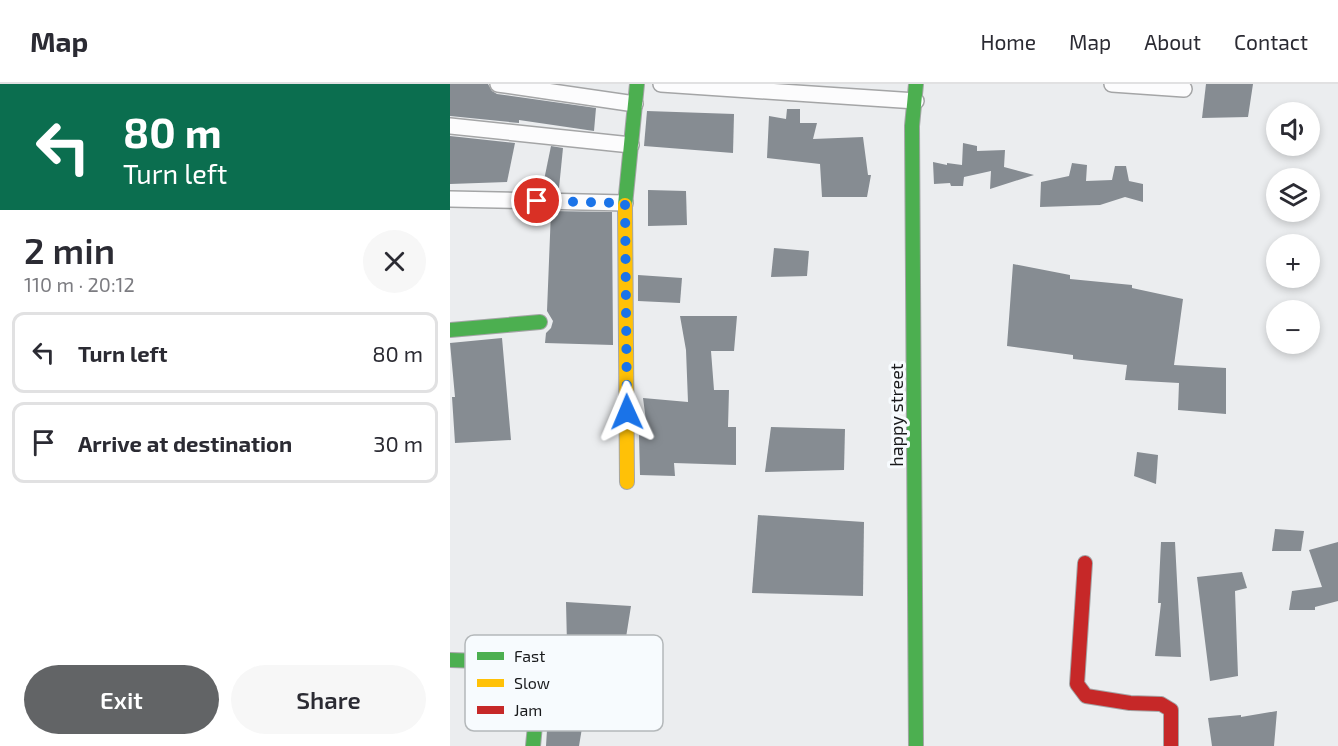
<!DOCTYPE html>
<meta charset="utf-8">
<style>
body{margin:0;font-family:"Exo 2",sans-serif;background:#f7f7f7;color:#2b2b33;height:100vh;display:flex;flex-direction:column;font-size:22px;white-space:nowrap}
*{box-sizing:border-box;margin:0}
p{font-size:20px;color:#7c7c81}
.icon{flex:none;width:33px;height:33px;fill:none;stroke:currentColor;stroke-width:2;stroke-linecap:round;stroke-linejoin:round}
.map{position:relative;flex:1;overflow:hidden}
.panel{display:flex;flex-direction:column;background:#fff;width:450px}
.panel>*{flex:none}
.hud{background:#0b6e4f;color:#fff;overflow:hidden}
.tools{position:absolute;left:816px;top:18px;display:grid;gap:12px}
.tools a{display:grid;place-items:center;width:54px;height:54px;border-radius:50%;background:#fff;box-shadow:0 3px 9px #0003;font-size:30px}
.pin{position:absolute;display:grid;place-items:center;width:51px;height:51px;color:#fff;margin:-26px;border:3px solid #fff;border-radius:50%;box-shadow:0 2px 6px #0007}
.me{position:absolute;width:66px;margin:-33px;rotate:359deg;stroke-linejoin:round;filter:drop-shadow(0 0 4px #0008)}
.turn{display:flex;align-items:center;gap:21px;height:126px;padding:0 24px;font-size:27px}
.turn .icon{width:78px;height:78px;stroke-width:2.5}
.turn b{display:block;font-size:42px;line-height:51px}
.round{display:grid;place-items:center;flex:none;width:63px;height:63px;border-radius:32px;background:#f7f7f7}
.head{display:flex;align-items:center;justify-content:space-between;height:102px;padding:0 24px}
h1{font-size:36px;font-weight:600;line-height:45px}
.primary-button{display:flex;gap:12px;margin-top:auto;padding:12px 24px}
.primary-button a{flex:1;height:69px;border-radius:36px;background:#626466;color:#fff;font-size:24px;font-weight:600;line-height:69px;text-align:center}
.primary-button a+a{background:#f7f7f7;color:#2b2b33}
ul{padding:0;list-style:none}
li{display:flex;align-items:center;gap:18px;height:81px;margin:0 12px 9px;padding:0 12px;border:3px solid #e1e1e2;border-radius:12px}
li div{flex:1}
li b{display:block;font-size:22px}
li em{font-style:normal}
header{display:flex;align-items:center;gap:36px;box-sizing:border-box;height:84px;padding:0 30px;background:#fff;border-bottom:2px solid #e1e1e2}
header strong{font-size:28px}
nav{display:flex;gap:33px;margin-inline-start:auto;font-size:21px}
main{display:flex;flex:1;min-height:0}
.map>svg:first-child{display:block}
.building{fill:#868c92}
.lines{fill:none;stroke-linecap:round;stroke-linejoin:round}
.street-casing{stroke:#a4a5a6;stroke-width:18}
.fast-casing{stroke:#a4a5a6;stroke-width:16}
.slow-casing{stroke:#a4a5a6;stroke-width:16}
.jam-casing{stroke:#a4a5a6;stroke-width:16}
.street{stroke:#fcfcfd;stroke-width:15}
.fast{stroke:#4caf50;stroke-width:14}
.slow{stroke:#ffc107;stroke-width:14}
.jam{stroke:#c62828;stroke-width:14}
.route{stroke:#1a73e8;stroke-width:10;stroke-dasharray:0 18}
.labels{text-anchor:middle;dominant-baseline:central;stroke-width:6;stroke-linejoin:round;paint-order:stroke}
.street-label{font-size:18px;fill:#191a1c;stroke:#f7fbfe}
.key{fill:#f7fbfe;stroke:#b4b8ba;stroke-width:1.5}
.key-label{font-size:16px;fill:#191a1c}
</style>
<header>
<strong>Map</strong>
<nav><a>Home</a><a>Map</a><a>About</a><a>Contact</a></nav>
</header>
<main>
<section class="panel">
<div class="hud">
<div class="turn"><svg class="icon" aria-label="left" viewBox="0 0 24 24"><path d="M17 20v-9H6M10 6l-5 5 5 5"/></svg><div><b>80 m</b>Turn left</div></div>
</div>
<div class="head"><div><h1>2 min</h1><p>110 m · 20:12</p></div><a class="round"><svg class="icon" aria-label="close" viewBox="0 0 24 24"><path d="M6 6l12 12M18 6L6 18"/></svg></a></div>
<ul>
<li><svg class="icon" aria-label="left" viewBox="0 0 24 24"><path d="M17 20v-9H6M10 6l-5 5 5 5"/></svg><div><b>Turn left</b></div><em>80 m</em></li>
<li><svg class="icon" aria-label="arrive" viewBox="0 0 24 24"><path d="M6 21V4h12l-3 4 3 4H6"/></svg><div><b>Arrive at destination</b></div><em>30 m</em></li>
</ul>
<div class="primary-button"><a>Exit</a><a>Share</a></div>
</section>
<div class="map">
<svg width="888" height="662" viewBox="0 0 888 662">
<rect width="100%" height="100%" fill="#ebedef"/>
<g class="building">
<polygon points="0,0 38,0 42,7 47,10 146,24 144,47 69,36 69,39 0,32"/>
<polygon points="756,0 803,0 798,33 752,34"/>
<polygon points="337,25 350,25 350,39 367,39 363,55 413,53 418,91 421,91 417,113 372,113 370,80 317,74 319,32 336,35"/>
<polygon points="197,27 284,30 283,69 194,62"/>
<polygon points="0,52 65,59 57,98 0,100"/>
<polygon points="513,59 527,62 527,67 555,66 554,83 584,91 540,105 541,87 514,93 513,102 501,102 500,99 484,100 483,78 497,81 497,79 512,81"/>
<polygon points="101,62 113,64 109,104 93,101"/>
<polygon points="622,79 637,81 636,97 662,96 665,82 676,82 679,97 693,100 693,118 675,113 650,121 590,123 591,98 619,92"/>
<polygon points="198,106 236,107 237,141 198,142"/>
<polygon points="101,127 162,128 163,261 95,259 96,249 101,244 103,237 97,227"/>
<polygon points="324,164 359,167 357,192 321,193"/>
<polygon points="563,180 620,191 620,195 682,201 682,204 733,215 724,281 776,284 776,330 728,326 729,299 675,296 677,281 623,275 623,271 557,262"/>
<polygon points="188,191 232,194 230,219 188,217"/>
<polygon points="230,232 287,232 284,267 261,267 264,306 279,306 278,343 286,343 286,381 224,379 225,392 190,391 189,351 198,352 193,314 238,318 236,266"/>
<polygon points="52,254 61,356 5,359 2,313 5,313 0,259"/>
<polygon points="321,343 395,345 394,386 315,388"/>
<polygon points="687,368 708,371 706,400 684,392"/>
<polygon points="308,431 414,438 413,512 302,509"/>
<polygon points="825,445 854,447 851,467 822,467"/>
<polygon points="711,458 725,458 731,573 705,572 711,519 708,519"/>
<polygon points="888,458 888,517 865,523 865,526 839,526 842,507 872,503 859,466"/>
<polygon points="792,488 797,504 785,507 788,592 760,597 747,493"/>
<polygon points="116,518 181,522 174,566 206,568 205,595 145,591 145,599 139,598 137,639 133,638 129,662 96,662 97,646 103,646 109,594 106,594 112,561 117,561"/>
<polygon points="827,627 824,662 762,662 758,634 791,631 791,633"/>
</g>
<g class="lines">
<g class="street-casing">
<g id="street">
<polyline points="48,0 185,20"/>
<polyline points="211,0 466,17"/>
<polyline points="662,0 734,5"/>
<polyline points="0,42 181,61"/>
<polyline points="0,115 175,119"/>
</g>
</g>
<g class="fast-casing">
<g id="fast">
<polyline points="466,0 462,42 466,662"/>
<polyline points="175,121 187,0"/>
<polyline points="0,246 90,238"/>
<polyline points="0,576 91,579 83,662"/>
</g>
</g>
<g class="slow-casing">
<polyline id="slow" points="175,121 177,398"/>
</g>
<g class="jam-casing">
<polyline id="jam" points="635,479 627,600 636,612 680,619 711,620 721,626 721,662"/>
</g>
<use href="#street" class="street"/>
<use href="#fast" class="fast"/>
<use href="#slow" class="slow"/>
<use href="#jam" class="jam"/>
</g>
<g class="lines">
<polyline class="route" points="87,117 175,119 177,328"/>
</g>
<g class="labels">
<g class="street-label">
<text transform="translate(446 331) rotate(-90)">happy street</text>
</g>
</g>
<rect x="15" y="551" width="198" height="96" rx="9" class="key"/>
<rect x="27" y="568" width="27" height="8" fill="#4caf50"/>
<rect x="27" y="595" width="27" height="8" fill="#ffc107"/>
<rect x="27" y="622" width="27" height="8" fill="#c62828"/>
<g class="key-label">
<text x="64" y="578">Fast</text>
<text x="64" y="605">Slow</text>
<text x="64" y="632">Jam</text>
</g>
</svg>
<div class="tools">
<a><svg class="icon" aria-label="sound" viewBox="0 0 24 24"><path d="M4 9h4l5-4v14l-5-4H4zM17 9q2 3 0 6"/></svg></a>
<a><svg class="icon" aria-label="layers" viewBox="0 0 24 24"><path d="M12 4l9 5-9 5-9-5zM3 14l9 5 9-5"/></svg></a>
<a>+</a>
<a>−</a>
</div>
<div class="pin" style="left:87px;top:117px;background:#d93025"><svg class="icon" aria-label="arrive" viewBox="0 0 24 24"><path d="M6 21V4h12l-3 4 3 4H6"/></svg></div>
<svg class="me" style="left:177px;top:328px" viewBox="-20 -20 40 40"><path d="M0-17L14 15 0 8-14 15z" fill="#1a73e8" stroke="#fff" stroke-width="4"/></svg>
</div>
</main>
